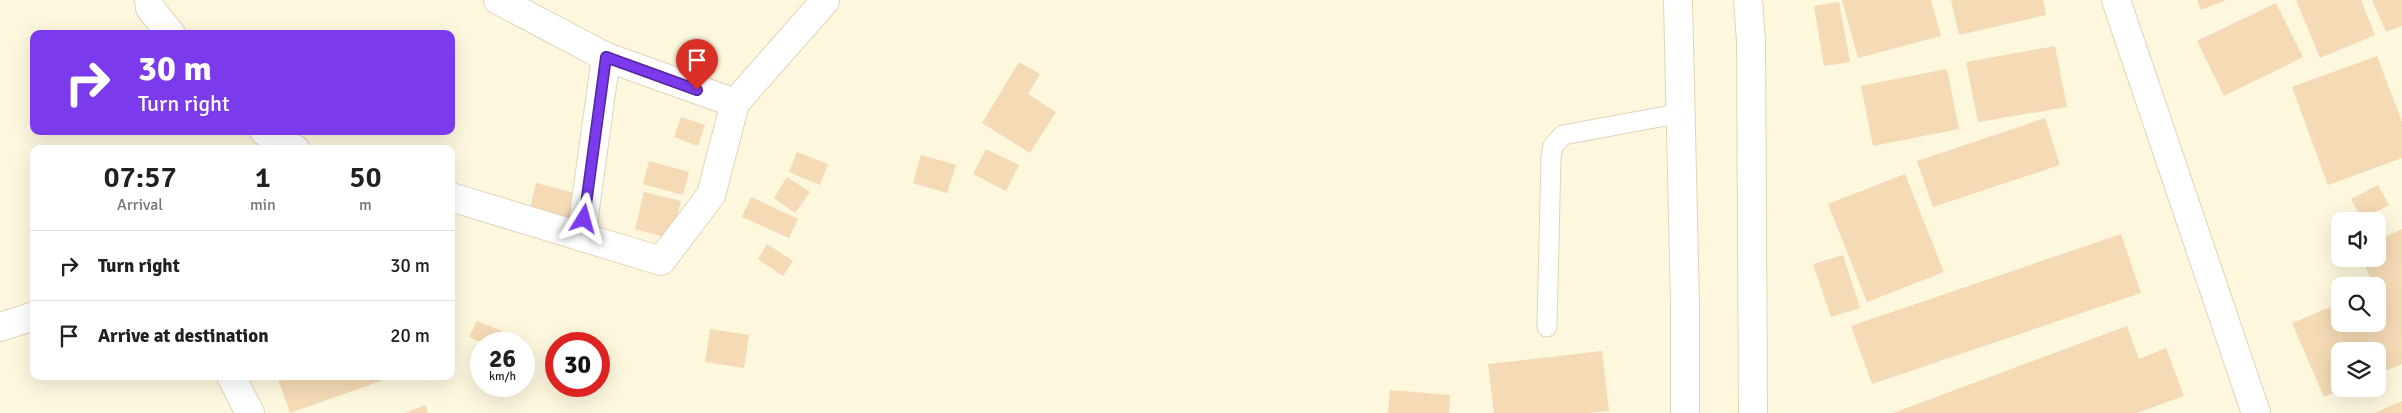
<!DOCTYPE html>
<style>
body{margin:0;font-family:Signika,sans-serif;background:#f6f6f6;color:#202124;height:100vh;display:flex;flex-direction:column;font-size:19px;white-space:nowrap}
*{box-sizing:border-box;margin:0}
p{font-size:16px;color:#757577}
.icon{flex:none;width:28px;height:28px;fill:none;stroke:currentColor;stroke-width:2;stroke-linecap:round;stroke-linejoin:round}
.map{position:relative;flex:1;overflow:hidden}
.drawer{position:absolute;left:30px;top:145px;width:425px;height:235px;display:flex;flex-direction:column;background:#fff;border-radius:10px;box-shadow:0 5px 20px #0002}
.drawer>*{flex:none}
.guide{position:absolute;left:30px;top:30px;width:425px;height:105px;border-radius:10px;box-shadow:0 5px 20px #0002;background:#7c3aed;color:#fff;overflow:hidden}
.tools{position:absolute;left:2331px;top:212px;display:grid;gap:10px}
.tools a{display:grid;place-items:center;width:55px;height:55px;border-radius:10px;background:#fff;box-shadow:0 5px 20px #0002;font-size:25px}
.speed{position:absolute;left:470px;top:332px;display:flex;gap:10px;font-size:25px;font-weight:700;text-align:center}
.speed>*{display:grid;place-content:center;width:65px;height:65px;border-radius:50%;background:#fff;box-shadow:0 5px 20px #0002;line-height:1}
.speed small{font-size:12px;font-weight:400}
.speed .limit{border:8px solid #d22;background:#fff;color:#111}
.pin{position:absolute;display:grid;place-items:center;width:42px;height:42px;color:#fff;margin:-51px -21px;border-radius:50% 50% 50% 0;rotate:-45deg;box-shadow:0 0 5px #0007}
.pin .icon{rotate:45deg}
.me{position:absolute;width:55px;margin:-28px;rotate:8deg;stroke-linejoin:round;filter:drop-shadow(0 0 4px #0008)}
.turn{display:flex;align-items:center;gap:18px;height:105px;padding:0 25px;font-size:22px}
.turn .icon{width:65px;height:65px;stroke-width:2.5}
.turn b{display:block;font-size:35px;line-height:42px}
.eta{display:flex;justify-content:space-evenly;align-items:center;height:85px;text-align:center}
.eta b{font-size:30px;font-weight:600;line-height:35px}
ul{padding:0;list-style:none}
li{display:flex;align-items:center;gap:15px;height:70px;padding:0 25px;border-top:1px solid #e0e0e0}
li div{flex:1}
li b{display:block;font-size:19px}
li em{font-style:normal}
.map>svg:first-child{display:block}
.building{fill:#f4dab5}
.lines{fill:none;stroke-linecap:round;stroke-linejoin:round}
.service-casing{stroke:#e2d4ba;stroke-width:21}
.minor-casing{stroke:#e2d4ba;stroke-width:30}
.secondary-casing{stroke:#e4d4b5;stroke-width:30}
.service{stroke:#fff;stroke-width:19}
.minor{stroke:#fff;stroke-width:28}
.secondary{stroke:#fff;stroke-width:28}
.route-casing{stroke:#51269a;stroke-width:12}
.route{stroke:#7c3aed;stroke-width:9}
</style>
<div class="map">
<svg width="2402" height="413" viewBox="0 0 2402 413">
<rect width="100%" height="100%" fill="#fdf7de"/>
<g class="building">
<polygon points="1842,0 1931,0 1941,36 1858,58"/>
<polygon points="1951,0 2043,0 2046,15 1959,35"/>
<polygon points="2197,0 2226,0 2201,10"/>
<polygon points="2296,0 2361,0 2375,35 2320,58"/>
<polygon points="2372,0 2402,0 2402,26 2386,32"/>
<polygon points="1839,2 1850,62 1824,66 1814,6"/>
<polygon points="2276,3 2303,57 2224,96 2197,41"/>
<polygon points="2055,46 2067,107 1978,122 1966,62"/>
<polygon points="2377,56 2402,122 2402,158 2328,185 2292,87"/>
<polygon points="1019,62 1040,74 1028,94 1056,112 1030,153 982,123"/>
<polygon points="1947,69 1959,129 1873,146 1861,86"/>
<polygon points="681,117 705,125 698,146 674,137"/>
<polygon points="2045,118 2060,165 1933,207 1917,161"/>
<polygon points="986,149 1019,165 1006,191 973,174"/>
<polygon points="797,152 828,164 820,185 789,172"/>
<polygon points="921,155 956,165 947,193 913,183"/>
<polygon points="649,161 689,172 683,195 643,184"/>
<polygon points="1905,174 1944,272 1867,302 1828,204"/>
<polygon points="787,177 810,192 795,213 774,198"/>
<polygon points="536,183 578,194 570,228 528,217"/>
<polygon points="2378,185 2389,205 2362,219 2351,199"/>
<polygon points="644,192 681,201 672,239 635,229"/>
<polygon points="751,197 798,219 789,238 742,217"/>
<polygon points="2402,229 2402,364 2378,374 2378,351 2340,351 2340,389 2343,389 2324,397 2292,323 2340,303 2340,324 2378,324 2378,286 2374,286 2362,259 2378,259 2378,240"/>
<polygon points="2121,234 2141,293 1872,384 1851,326"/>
<polygon points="767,244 793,261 783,276 758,259"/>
<polygon points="1843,255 1860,308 1831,317 1813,264"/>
<polygon points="477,321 502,331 497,344 484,344 469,337"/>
<polygon points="2127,326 2139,359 2166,348 2184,396 2137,413 1893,413"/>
<polygon points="710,329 749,335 744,368 705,362"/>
<polygon points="1602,351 1609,411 1588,413 1494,413 1488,364"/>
<polygon points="277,376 395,376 290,413"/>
<polygon points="1390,390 1450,395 1449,413 1388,413"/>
<polygon points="2402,401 2402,413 2375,413"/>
<polygon points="425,405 428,413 405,413"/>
</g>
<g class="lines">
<g class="service-casing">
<polyline id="service" points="1547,327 1551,157 1553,146 1563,135 1682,113"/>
</g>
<g class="minor-casing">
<g id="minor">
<polyline points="149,0 150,8 171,34"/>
<polyline points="498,0 606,57"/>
<polyline points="2116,0 2256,413"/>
<polyline points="735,103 825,1"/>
<polyline points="264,131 286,146 295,149"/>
<polyline points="451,197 661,261 711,195 735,103 606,57 581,237"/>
<polyline points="0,327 34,316"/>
<polyline points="231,376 250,413"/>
</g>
</g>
<g class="secondary-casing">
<g id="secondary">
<polyline points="1678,0 1685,304 1685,413"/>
<polyline points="1748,0 1751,41 1753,413"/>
</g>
</g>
<use href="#service" class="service"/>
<use href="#minor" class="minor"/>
<use href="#secondary" class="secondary"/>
</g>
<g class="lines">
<g class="route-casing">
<polyline id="route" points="584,219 606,57 697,90"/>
</g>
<use href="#route" class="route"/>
</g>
</svg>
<div class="tools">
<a><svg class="icon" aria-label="sound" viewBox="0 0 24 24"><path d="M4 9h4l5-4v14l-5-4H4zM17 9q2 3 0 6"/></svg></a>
<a><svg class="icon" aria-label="search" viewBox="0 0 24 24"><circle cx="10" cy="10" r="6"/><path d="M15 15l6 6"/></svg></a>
<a><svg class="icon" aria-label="layers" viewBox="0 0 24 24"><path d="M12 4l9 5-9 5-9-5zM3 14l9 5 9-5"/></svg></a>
</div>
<div class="speed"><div>26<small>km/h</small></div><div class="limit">30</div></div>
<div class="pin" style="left:697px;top:90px;background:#d93025"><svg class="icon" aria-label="arrive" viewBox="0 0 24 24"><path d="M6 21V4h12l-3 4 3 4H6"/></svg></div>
<svg class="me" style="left:584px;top:219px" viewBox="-20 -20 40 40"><path d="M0-17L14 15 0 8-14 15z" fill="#7c3aed" stroke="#fff" stroke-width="4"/></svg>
<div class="guide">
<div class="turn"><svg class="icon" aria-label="right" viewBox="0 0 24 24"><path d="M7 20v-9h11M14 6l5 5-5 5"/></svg><div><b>30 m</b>Turn right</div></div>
</div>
<section class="drawer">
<div class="eta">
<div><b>07:57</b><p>Arrival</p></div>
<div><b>1</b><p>min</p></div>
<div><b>50</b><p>m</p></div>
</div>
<ul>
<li><svg class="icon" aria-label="right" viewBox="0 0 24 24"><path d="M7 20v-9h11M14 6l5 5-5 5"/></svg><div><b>Turn right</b></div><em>30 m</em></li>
<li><svg class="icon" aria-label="arrive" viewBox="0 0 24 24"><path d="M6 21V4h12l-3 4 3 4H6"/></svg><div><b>Arrive at destination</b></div><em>20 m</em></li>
</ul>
</section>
</div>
